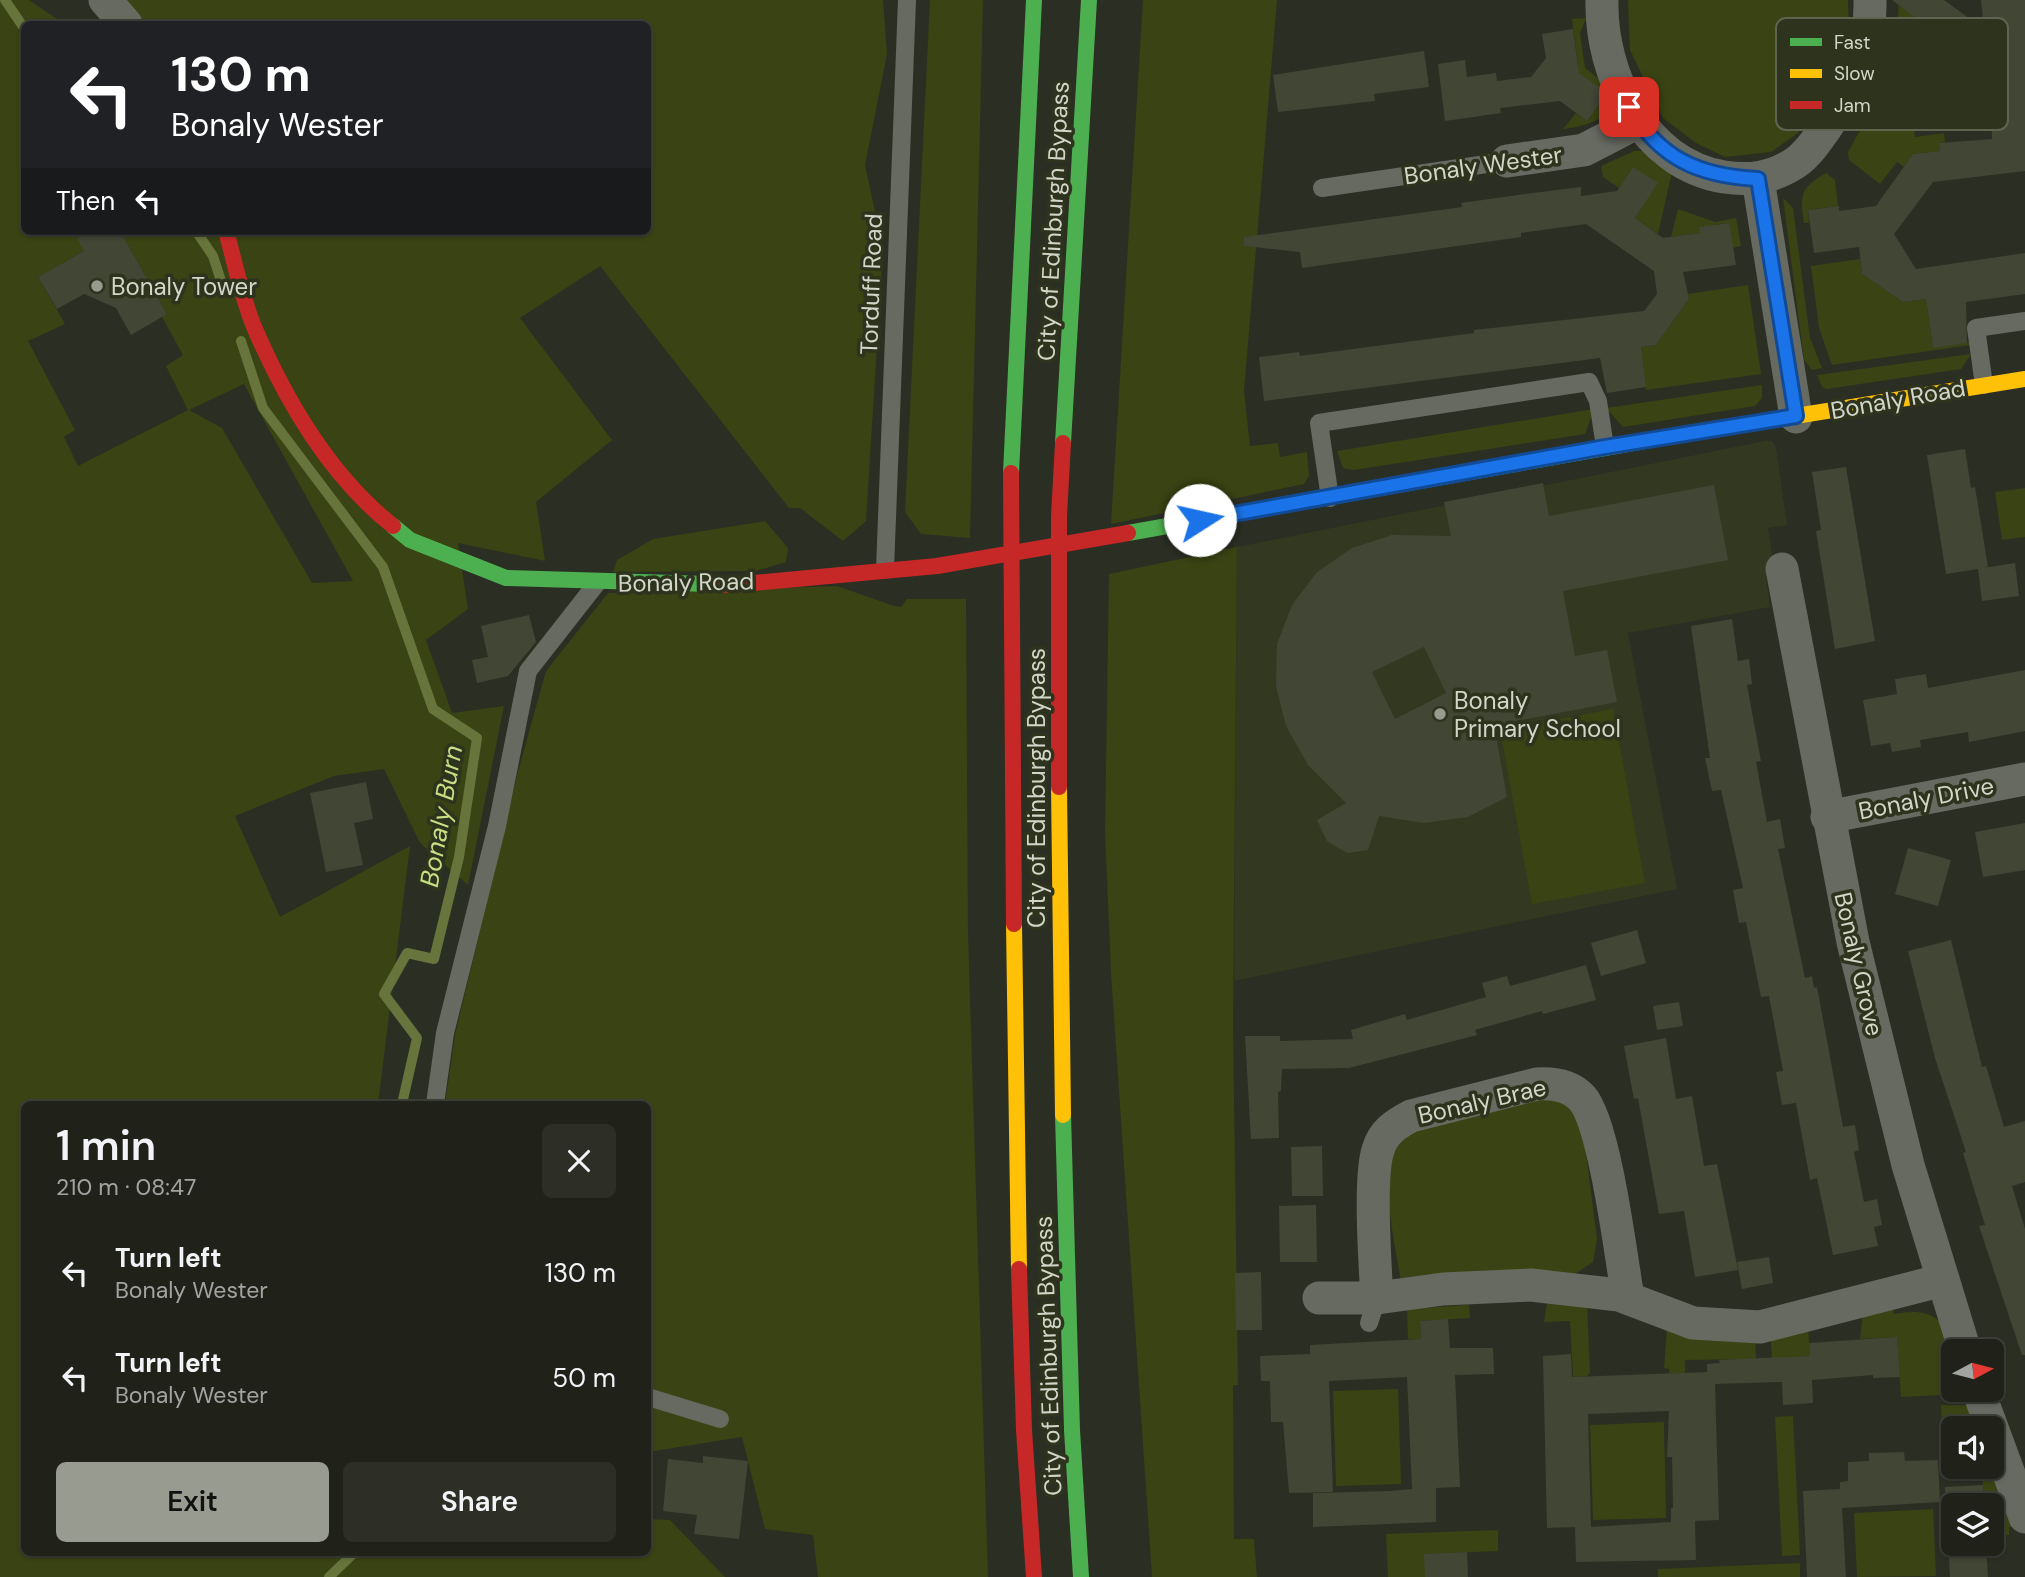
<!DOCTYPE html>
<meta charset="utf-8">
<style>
body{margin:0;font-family:"DM Sans",sans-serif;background:#2d2f27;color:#f1f3f6;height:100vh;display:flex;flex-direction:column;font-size:26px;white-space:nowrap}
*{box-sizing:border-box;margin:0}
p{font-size:23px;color:#a2a4a2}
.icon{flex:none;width:38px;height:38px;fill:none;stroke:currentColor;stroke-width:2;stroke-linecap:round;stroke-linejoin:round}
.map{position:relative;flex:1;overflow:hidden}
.details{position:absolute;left:21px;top:1101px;width:630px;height:455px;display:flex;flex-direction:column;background:#20221a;border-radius:10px;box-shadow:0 2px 5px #0004,0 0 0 2px #3d3f39}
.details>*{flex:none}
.guide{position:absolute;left:21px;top:21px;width:630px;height:214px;border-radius:10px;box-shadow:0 2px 5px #0004,0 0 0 2px #3d3f39;background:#202124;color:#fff;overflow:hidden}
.needle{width:46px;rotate:83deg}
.controls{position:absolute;left:1941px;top:1339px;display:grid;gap:14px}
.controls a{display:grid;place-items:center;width:63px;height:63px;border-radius:10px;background:#20221a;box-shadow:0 2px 5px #0004,0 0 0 2px #3d3f39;font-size:35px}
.pin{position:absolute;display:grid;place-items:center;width:60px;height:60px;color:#fff;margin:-30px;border-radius:14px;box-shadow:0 4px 10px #0006}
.me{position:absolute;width:77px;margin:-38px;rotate:80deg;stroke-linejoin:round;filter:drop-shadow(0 0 5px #0008)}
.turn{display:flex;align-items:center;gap:24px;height:147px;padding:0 35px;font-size:32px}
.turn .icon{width:91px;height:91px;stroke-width:2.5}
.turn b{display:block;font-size:49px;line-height:60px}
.then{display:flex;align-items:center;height:66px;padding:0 35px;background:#0003;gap:14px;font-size:26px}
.round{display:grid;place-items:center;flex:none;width:74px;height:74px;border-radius:10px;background:#2d2f27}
.summary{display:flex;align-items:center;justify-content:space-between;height:119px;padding:0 35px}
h1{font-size:42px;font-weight:600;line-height:52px}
.button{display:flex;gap:14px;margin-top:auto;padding:14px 35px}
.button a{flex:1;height:80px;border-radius:10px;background:#989b8f;color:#111;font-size:28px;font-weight:600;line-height:80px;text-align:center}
.button a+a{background:#2d2f27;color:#f1f3f6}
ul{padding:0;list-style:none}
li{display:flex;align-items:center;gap:21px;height:105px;padding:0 35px}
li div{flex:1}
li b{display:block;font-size:26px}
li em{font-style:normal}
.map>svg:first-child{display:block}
.built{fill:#333820}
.green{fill:#394313;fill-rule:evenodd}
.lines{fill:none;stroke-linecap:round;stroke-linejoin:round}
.stream{stroke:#67743c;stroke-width:10}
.building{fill:#424635;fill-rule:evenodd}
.lane{stroke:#676a61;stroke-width:18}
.street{stroke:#676a61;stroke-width:33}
.fast{stroke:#4caf50;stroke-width:16}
.slow{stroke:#ffc107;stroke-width:16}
.jam{stroke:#c62828;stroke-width:16}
.route-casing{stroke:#114b97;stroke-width:18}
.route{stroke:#1a73e8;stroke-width:12}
.poi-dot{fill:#989b8f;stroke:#2e331e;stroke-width:2.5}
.labels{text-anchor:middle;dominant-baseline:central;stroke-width:7;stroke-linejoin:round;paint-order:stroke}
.street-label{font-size:24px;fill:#d2d6c9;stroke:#2e331e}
.poi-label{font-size:24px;fill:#d2d6c9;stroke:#2e331e;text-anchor:start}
.water-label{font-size:26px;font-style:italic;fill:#c7de84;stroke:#2e331e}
.key{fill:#2e331e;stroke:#5f6451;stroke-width:2}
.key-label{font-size:19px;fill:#d2d6c9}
</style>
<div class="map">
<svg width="2025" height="1577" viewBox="0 0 2025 1577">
<rect width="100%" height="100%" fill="#2b2e23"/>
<polygon class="built" points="1765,441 1772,441 1776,448 1787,525 1768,528 1773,561 1766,576 1770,607 1628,633 1677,889 1234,981 1237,547"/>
<g class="green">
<path d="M0,0h29l35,24h-40v207h68l-14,8 6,12 -46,26 27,47 -37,17 47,89 -11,7 14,29 110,-56 -22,-44 17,-11 -21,-38 5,-3 -47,-83h528v-207h-504l-21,-24h760l4,54 -22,111 18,84 -17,272 -23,20 -43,-33h-11l-189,-242 -80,52 92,122 -76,62 9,59 -87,-18 10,66 -42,31 26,73 52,-7 -36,179 -48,-42 -36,-74 -50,7 -99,40 45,101 130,-71 -32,258h-354v448h624v-33l22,1 55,57h-725zM244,384l8,15 101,182 -41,2 -90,-155 -33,-18z"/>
<polygon points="930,0 983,0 970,538 921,534 905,512"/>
<polygon points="1143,0 1277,0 1244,391 1250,446 1278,443 1280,457 1307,452 1309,476 1304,484 1111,524"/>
<polygon points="1628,0 1848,0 1849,32 1826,87 1798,133 1771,152 1725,157 1696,143 1663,118 1630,50"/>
<polygon points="1899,0 1928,27 1901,63 1924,81 1915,86 1886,77 1897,32"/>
<path d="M1586,18l-6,16 5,34c45,32 26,56 -22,61l13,-16 11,8 20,-28 -33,-23 4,-6 -6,-45z"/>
<polygon points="1881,92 1910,100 1915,137 1944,133 1945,142 1939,143 1940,151 1913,154 1904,167 1897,162 1880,184 1849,160 1848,152"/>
<polygon points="1634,151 1646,151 1672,172 1658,234 1635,218 1657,183 1633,167 1619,188 1603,177 1601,166"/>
<path d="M1826,173l9,7 3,26 -30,4 1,13h-5c-4,-29 -4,-35 22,-50z"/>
<polygon points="1783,198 1793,208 1810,338 1822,368 1812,370 1804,360"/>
<polygon points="1678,209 1715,222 1736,218 1741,246 1732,248 1728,223 1700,227 1700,233 1671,237"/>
<polygon points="1860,259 1862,274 1903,302 1926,299 1933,347 1971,342 1971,345 1832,365 1819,328 1811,266"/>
<polygon points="1748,285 1761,374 1646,390 1641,347 1656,345 1689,299 1688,294"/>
<polygon points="1971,354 1961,369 1827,389 1822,387 1817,375"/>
<polygon points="1762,385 1762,398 1755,406 1623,427 1606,408"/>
<polygon points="1594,409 1585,434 1354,470 1343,468 1337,451"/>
<polygon points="2025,488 2025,537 2002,540 1995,492"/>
<polygon points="765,521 788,548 786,562 756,571 613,572 617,560 653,539"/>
<polygon points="1237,547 1233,1025 1238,1385 1233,1385 1234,1539 1254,1539 1257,1577 1152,1577 1111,973 1105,832 1109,574"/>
<polygon points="837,586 894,606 901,607 907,599 966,599 968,934 988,1577 818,1577 813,1535 765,1529 742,1437 648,1452 648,1104 445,1104 455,1035 519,768 546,671 608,593"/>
<polygon points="1613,709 1645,883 1532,904 1500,730"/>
<path d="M1540,1092l28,9 16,36 13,102 -4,23 -18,12 -174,9c-6,-43 -27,-118 4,-154z"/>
<polygon points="1587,1302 1590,1373 1587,1376 1573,1377 1570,1321 1544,1322 1547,1303"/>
<polygon points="1469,1305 1470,1318 1420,1321 1421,1339 1408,1339 1407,1309"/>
<path d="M1892,1307l2,7c59,-12 59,29 59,76h12l-3,4 -61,3 -4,-60 -37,2 3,-25z"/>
<polygon points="1808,1326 1810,1356 1772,1359 1770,1332"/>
<polygon points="1667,1328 1755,1335 1756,1359 1685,1360 1685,1373 1669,1373 1669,1369 1664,1368"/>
<polygon points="1398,1389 1401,1484 1336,1486 1333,1391"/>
<polygon points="1941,1405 1967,1405 1975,1419 1959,1420 1959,1428 1953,1428 1953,1457 1943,1457"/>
<polygon points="1793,1416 1800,1555 1782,1556 1775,1417"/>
<polygon points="1664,1422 1666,1518 1593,1520 1590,1425"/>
<polygon points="1992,1466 2015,1527 2009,1527 2009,1535 1992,1536 1992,1505 1984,1505 1982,1467"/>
<polygon points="1933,1509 1936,1576 1857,1577 1854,1513"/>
<polygon points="1498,1530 1498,1551 1425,1554 1425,1577 1388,1577 1386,1534"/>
<polygon points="1800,1563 1800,1577 1658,1577 1658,1569"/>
</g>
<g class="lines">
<g class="stream">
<polyline points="5,0 24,28"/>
<polyline points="196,231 213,256 223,287"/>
<polyline points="241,341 263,408 383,567 433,709 477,738 459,857 434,959 407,953 384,994 417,1038 402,1104"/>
<polyline points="329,1577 355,1552"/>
</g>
</g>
<g class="building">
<polygon points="1892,0 1944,0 1970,19 1924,81 1901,63 1928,27"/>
<polygon points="1981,0 2025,0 2025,171 1933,182 1894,234 1916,269 2025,253 2025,294 1966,302 1967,343 1933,348 1926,299 1903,302 1862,274 1859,247 1814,253 1808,210 1839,206 1839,211 1876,206 1913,154 1940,151 1939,143 1992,139 1991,107 2001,85 1984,67 1979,26 1984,30"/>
<polygon points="1573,29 1579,73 1599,87 1604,98 1587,121 1560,101 1500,108 1501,113 1445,121 1438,64 1465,60 1467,77 1496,73 1497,81 1531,77 1546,58 1542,34"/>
<polygon points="1424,51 1429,87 1374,94 1375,101 1278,112 1273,75"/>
<polygon points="1633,167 1658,183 1635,218 1663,238 1700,233 1699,227 1729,223 1736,265 1683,272 1689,299 1656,345 1641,347 1646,387 1607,393 1600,358 1264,401 1259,357 1299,352 1300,356 1474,333 1474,330 1644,311 1657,294 1654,271 1586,224 1521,233 1521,237 1302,268 1300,252 1244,246 1244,237 1462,207 1461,203 1525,194 1581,187 1581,196 1617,191"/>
<polygon points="92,231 120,231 167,314 131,335 116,308 84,294 57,309 38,277 84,251 77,239"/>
<polygon points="1965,449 1971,488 1975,487 1988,567 1983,568 2015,563 2019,596 1982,601 1978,569 1946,574 1927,455"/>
<polygon points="1846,467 1875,641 1835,649 1816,531 1821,530 1812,472"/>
<path d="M1543,483l6,33 165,-31 14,75 -165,31 12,65 32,-6 10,52 -123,23 13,72 -39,20 -44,6 -45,-7 -11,34 -20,3 -10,-5 -11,-7 -10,-21 29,-17 -38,-38 -22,-39 -10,-40 1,-42 15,-39 25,-33 35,-24 40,-13 59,1 -7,-34zM1424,647l22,46 -51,26 -23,-47z"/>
<polygon points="529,615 536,642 508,676 477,683 472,660 488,657 481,626"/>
<polygon points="1732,619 1738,661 1749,659 1752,684 1747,685 1761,761 1756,762 1767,822 1780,819 1785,848 1778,849 1805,978 1812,976 1814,988 1817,987 1843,1127 1855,1125 1859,1150 1854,1152 1864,1202 1877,1199 1882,1225 1874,1227 1878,1246 1833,1255 1817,1178 1810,1180 1796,1103 1782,1105 1776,1072 1783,1071 1769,996 1761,997 1746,922 1739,923 1733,890 1743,888 1721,790 1712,791 1705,758 1710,758 1691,626"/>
<polygon points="2025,670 2025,731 1969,742 1968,732 1920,740 1921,747 1892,752 1890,743 1871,746 1863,700 1897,694 1895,679 1926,674 1928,688"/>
<polygon points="366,782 373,819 354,823 363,865 326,872 310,793"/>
<polygon points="2025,823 2025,870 1983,877 1975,832"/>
<polygon points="1908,848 1951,860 1938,906 1895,894"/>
<polygon points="1637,930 1646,963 1601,976 1591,943"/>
<polygon points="1951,940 1982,1067 1986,1066 2004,1127 2025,1121 2025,1182 2012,1186 2025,1229 2025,1355 2022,1355 1979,1226 1985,1225 1963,1153 1966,1152 1935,1058 1908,951"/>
<polygon points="1586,965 1596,1000 1543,1014 1542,1011 1475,1030 1477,1035 1349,1068 1282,1069 1281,1091 1278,1092 1279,1138 1251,1139 1245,1036 1280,1036 1280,1041 1353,1039 1351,1030 1405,1014 1407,1020 1486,997 1482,983 1507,976 1510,986"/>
<polygon points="1679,1002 1683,1026 1657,1030 1653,1006"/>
<polygon points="1666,1038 1676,1099 1692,1096 1704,1166 1717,1164 1738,1270 1695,1277 1684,1211 1659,1214 1638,1098 1634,1099 1624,1046"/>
<polygon points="1322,1146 1323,1196 1292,1196 1291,1147"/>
<polygon points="1316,1205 1317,1262 1280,1262 1279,1206"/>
<polygon points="1769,1257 1773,1283 1742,1289 1737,1262"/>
<polygon points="1261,1272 1262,1330 1236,1330 1235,1273"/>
<polygon points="1448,1319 1450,1348 1493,1348 1494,1374 1455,1375 1460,1487 1436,1488 1436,1522 1313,1527 1313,1493 1390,1491 1412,1489 1407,1377 1329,1381 1333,1492 1289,1493 1283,1422 1271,1422 1270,1381 1261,1381 1260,1356 1310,1354 1310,1345 1421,1339 1420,1321"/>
<path d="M1897,1337l3,40 -27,1v-3l-61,5 1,23 -30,2 -1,-23 -67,2 4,136 -24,1 1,39 -120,2 -1,-35 -28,1 -4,-172 28,-2 1,23 135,-5v-8l13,-1 -1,-3 91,-4 -1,-13zM1669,1411l-2,46h5l1,51h-2v14l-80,5 -3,-113z"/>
<polygon points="1904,1452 1905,1461 1938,1460 1940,1502 1842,1508 1846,1577 1807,1577 1803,1491 1840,1489 1840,1482 1848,1481 1848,1462 1869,1461 1869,1453"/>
<polygon points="703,1456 748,1461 739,1539 694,1534 697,1515 663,1511 668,1459 703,1463"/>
<polygon points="1983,1485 1984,1505 1953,1505 1953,1544 1986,1544 1988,1577 1950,1577 1945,1487"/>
<polygon points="1467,1552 1468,1577 1425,1577 1424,1554"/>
</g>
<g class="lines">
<g class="lane">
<polyline points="1322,188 1507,161"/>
<polyline points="1984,385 1976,328 2025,321"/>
<polyline points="1330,498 1319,423 1589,382 1598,401 1605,447"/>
<polyline points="885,569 907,0"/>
<polyline points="435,1104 445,1033 497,826 528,671 597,583"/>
<polyline points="1369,1323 1377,1298"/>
<polyline points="648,1397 720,1419"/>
</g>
<g class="street">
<polyline points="105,0 126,24"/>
<path d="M1602,0c-2,75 42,164 122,177 26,4 48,1 71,-14 15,-10 27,-30 37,-44 26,-36 39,-75 38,-119"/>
<polyline points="1507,161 1584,150 1638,122"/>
<polyline points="1758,179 1796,417"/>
<polyline points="1782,569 1853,942 1908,1165 1965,1351"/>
<polyline points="1827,817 2025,779"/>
<polyline points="1319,1298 1377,1298 1443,1289 1531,1285 1619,1295 1693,1323 1760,1327 1943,1280"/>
<path d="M1377,1298c-2,-33 -8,-121 1,-148 5,-18 18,-26 33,-34l126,-32c16,-1 34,2 45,14 23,26 39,159 46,200"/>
<polyline points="1978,1390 2025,1517"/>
</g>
<g class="fast">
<polyline points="1063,443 1089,0"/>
<polyline points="1011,473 1034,0"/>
<polyline points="393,526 410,540 506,578 708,584"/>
<polyline points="1128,533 1678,435"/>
<polyline points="1063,1115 1072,1430 1081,1577"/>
</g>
<g class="slow">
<polyline points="1678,435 2025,379"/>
<polyline points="1059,787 1063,1115"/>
<polyline points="1014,924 1019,1269"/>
</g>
<g class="jam">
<path d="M226,231c9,32 16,68 29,98 31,72 76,148 138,197"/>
<polyline points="1011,473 1014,924"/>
<polyline points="708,584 732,585 937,566 1128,533"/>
<polyline points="1059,787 1059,516 1063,443"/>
<polyline points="1019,1269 1024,1430 1034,1577"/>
</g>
</g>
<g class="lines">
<g class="route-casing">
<path id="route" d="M1200,520l405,-73 191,-31 -38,-237c-59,-3 -98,-20 -129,-72"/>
</g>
<use href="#route" class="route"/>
</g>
<g class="poi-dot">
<circle cx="97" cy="286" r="7"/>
<circle cx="1440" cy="714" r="7"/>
</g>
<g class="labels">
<g class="street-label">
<text transform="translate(1483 165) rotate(-8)">Bonaly Wester</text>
<text transform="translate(1053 221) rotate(-87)">City of Edinburgh Bypass</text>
<text transform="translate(871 284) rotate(-88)">Torduff Road</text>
<text transform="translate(1898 399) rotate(-10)">Bonaly Road</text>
<text transform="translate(686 582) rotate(-1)">Bonaly Road</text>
<text transform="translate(1036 788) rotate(-90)">City of Edinburgh Bypass</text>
<text transform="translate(1926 798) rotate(-11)">Bonaly Drive</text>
<text transform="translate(1859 964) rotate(77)">Bonaly Grove</text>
<text transform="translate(1482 1101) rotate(-13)">Bonaly Brae</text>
<text transform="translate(1048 1356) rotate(-92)">City of Edinburgh Bypass</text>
</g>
<g class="poi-label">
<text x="111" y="286">Bonaly Tower</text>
<text x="1454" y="700">Bonaly<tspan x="1454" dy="28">Primary School</tspan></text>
</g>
<g class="water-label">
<text transform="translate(441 816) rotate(-80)">Bonaly Burn</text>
</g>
</g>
<rect x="1776" y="18" width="232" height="112" rx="10" class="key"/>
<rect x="1790" y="38" width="32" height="8" fill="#4caf50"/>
<rect x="1790" y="69" width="32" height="9" fill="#ffc107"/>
<rect x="1790" y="101" width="32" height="8" fill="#c62828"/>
<g class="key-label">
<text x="1834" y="49">Fast</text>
<text x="1834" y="80">Slow</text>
<text x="1834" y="112">Jam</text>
</g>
</svg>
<div class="controls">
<a><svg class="needle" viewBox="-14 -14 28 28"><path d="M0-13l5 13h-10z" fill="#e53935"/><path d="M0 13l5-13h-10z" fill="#a2a4a2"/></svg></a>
<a><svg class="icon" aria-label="sound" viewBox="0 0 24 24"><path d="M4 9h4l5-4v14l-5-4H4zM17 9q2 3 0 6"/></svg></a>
<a><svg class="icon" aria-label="layers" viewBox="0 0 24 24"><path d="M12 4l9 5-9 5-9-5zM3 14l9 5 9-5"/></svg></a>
</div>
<div class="pin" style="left:1629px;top:107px;background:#d93025"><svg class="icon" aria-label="arrive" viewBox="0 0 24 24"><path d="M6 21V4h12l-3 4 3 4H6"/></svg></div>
<svg class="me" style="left:1200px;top:520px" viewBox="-20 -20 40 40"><circle r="19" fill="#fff"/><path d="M0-13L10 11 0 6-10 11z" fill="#1a73e8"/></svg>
<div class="guide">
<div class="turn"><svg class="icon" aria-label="left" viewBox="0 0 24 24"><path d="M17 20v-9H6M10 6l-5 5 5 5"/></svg><div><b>130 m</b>Bonaly Wester</div></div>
<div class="then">Then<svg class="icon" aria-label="left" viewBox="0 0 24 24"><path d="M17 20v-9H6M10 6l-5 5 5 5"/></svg></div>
</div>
<section class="details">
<div class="summary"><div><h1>1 min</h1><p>210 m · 08:47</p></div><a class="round"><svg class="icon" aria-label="close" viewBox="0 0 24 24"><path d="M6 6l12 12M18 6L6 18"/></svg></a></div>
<ul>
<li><svg class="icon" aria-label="left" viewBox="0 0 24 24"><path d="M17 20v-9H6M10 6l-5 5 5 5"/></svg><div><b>Turn left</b><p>Bonaly Wester</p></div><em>130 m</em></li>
<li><svg class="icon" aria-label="left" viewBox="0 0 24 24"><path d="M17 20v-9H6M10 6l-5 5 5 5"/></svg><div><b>Turn left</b><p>Bonaly Wester</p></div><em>50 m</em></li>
</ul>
<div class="button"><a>Exit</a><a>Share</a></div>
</section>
</div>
